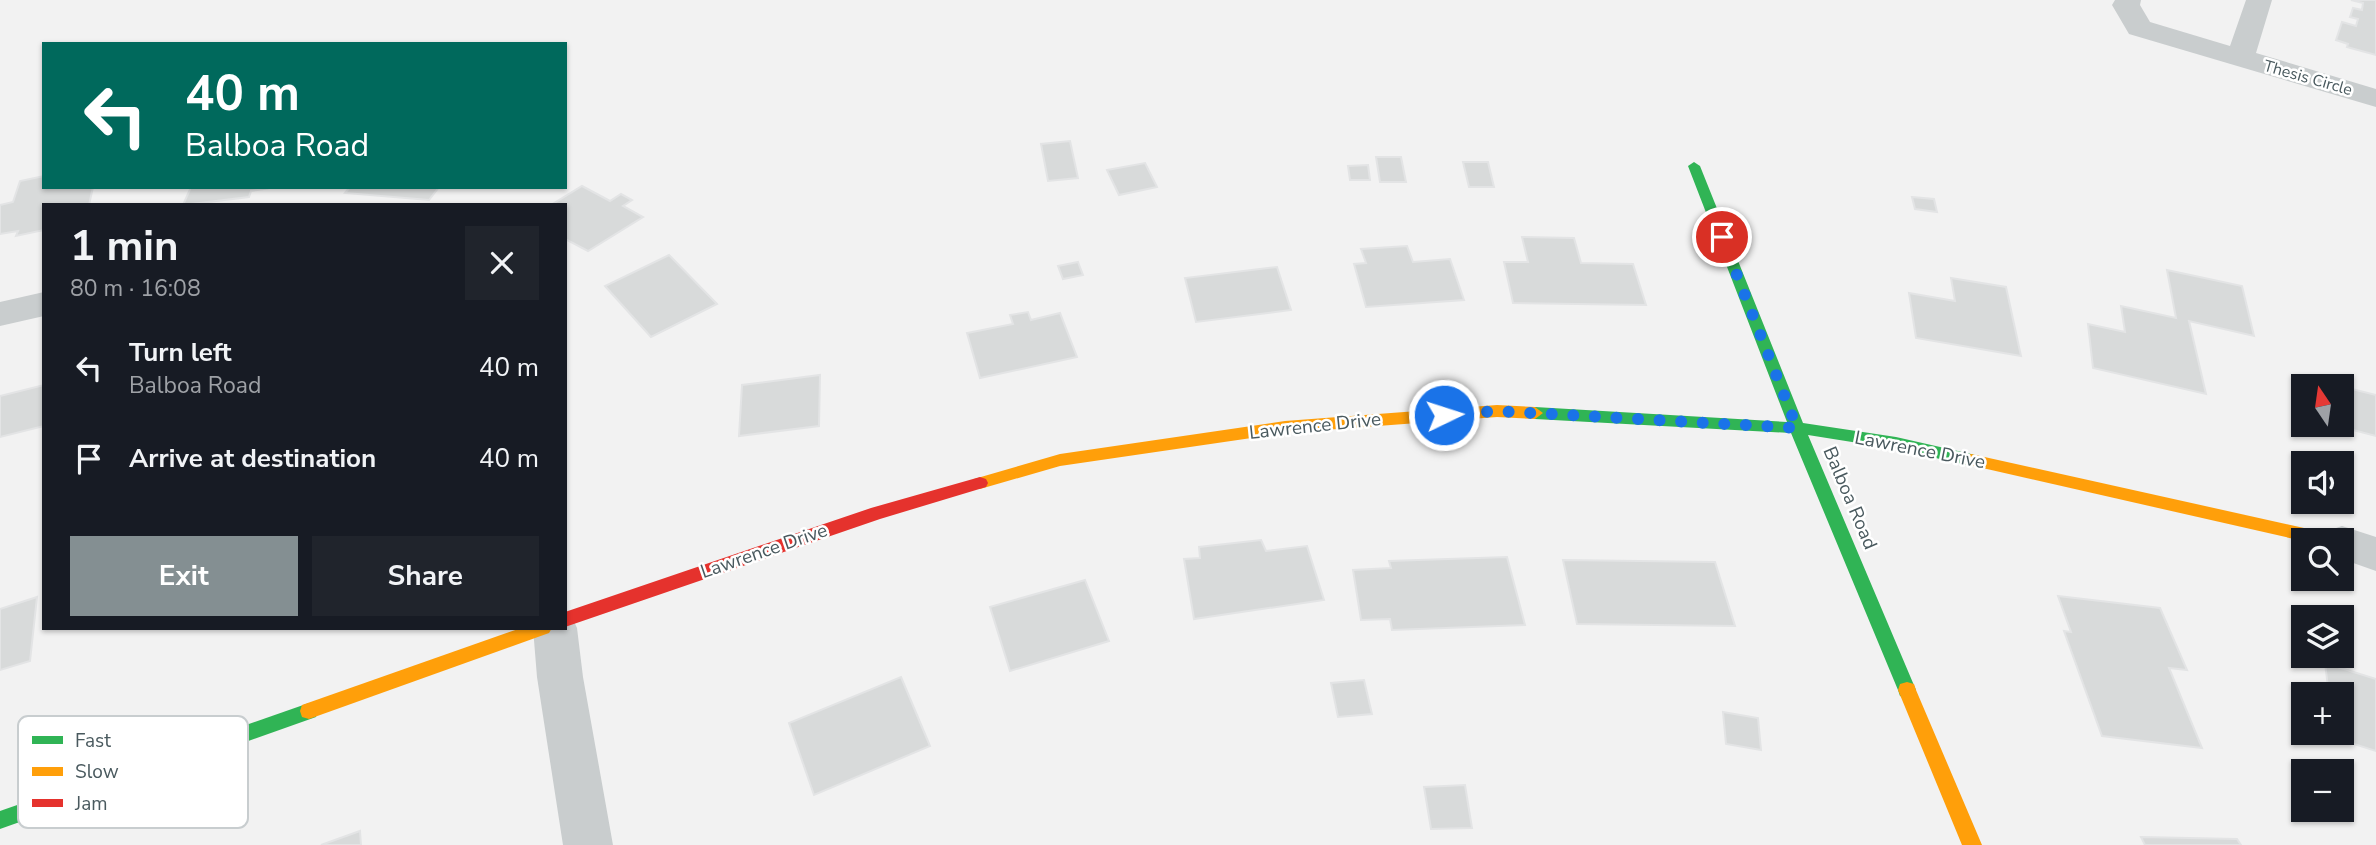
<!DOCTYPE html>
<meta charset="utf-8">
<style>
body{margin:0;font-family:"Nunito Sans",sans-serif;background:#20242c;color:#f1f3f6;height:100vh;display:flex;flex-direction:column;font-size:26px;white-space:nowrap}
*{box-sizing:border-box;margin:0}
p{font-size:23px;color:#9ea1a6}
.icon{flex:none;width:38px;height:38px;fill:none;stroke:currentColor;stroke-width:2;stroke-linecap:round;stroke-linejoin:round}
.map{position:relative;flex:1;overflow:hidden}
.drawer{position:absolute;left:42px;top:203px;width:525px;height:427px;display:flex;flex-direction:column;background:#171b24;border-radius:0px;box-shadow:0 2px 5px #0004}
.drawer>*{flex:none}
.banner{position:absolute;left:42px;top:42px;width:525px;height:147px;border-radius:0px;box-shadow:0 2px 5px #0004;background:#00695c;color:#fff;overflow:hidden}
.needle{width:46px;rotate:347deg}
.fabs{position:absolute;left:2291px;top:374px;display:grid;gap:14px}
.fabs a{display:grid;place-items:center;width:63px;height:63px;border-radius:0px;background:#171b24;box-shadow:0 2px 5px #0004;font-size:35px}
.pin{position:absolute;display:grid;place-items:center;width:60px;height:60px;color:#fff;margin:-30px;border:4px solid #fff;border-radius:50%;box-shadow:0 2px 7px #0007}
.me{position:absolute;width:77px;margin:-38px;rotate:86deg;stroke-linejoin:round;filter:drop-shadow(0 0 5px #0008)}
.turn{display:flex;align-items:center;gap:24px;height:147px;padding:0 28px;font-size:32px}
.turn .icon{width:91px;height:91px;stroke-width:2.5}
.turn b{display:block;font-size:49px;line-height:60px}
.round{display:grid;place-items:center;flex:none;width:74px;height:74px;border-radius:0px;background:#20242c}
.summary{display:flex;align-items:center;justify-content:space-between;height:119px;padding:0 28px}
h1{font-size:42px;font-weight:700;line-height:52px}
.action{display:flex;gap:14px;margin-top:auto;padding:14px 28px}
.action a{flex:1;height:80px;border-radius:0px;background:#848f92;color:#fff;font-size:28px;font-weight:700;line-height:80px;text-align:center}
.action a+a{background:#20242c;color:#f1f3f6}
ul{padding:0;list-style:none}
li{display:flex;align-items:center;gap:21px;height:91px;padding:0 28px}
li div{flex:1}
li b{display:block;font-size:26px}
li em{font-style:normal}
.map>svg:first-child{display:block}
.building{fill:#d8dada;stroke:#e3e4e5;stroke-width:2}
.lines{fill:none;stroke-linecap:round;stroke-linejoin:round}
.street{fill:#c9cdce;fill-rule:evenodd}
.fast{fill:#30b455;fill-rule:evenodd}
.slow{fill:#ff9f0a;fill-rule:evenodd}
.jam{fill:#e5322d;fill-rule:evenodd}
.route{stroke:#1a73e8;stroke-width:12;stroke-dasharray:0 21.6}
.labels{text-anchor:middle;dominant-baseline:central;stroke-width:5;stroke-linejoin:round;paint-order:stroke}
.far-street-label{font-size:16px;fill:#49595e;stroke:#fff}
.street-label{font-size:19px;fill:#49595e;stroke:#fff}
.key{fill:#fff;stroke:#c8cdcf;stroke-width:2}
.key-label{font-size:19px;fill:#49595e}
</style>
<div class="map">
<svg width="2376" height="845" viewBox="0 0 2376 845">
<rect width="100%" height="100%" fill="#f2f2f2"/>
<g class="building">
<polygon points="2351,0 2376,0 2376,55 2347,47 2348,44 2336,40 2342,22 2356,26 2358,19 2350,17 2353,8 2362,10 2363,3"/>
<polygon points="1070,141 1078,178 1048,181 1041,144"/>
<polygon points="1376,157 1401,157 1406,182 1380,182"/>
<polygon points="1463,162 1488,162 1494,187 1469,187"/>
<polygon points="1145,163 1157,187 1119,195 1107,170"/>
<polygon points="1368,165 1370,180 1350,180 1348,166"/>
<polygon points="44,176 44,187 93,187 89,205 44,205 44,230 16,236 18,231 0,234 0,205 13,202 20,181"/>
<polygon points="582,186 610,201 621,194 632,200 623,206 643,217 588,251 565,239 565,205 551,205"/>
<polygon points="191,187 277,187 251,191 249,197 183,205"/>
<polygon points="350,187 439,187 429,200 345,193"/>
<polygon points="1912,197 1934,199 1937,212 1915,209"/>
<polygon points="1522,237 1574,238 1581,263 1633,264 1646,305 1513,303 1504,262 1528,262"/>
<polygon points="1407,246 1413,262 1450,259 1464,300 1366,307 1354,264 1366,263 1361,249"/>
<polygon points="669,255 717,304 651,337 605,286"/>
<polygon points="1078,262 1083,275 1063,279 1058,266"/>
<polygon points="1277,267 1291,310 1196,322 1185,278"/>
<polygon points="2167,270 2242,286 2254,336 2189,321 2206,394 2093,368 2088,324 2125,332 2121,306 2176,318"/>
<polygon points="1951,278 2006,287 2021,356 1916,338 1909,293 1955,301"/>
<polygon points="1028,312 1031,320 1060,313 1077,357 980,378 967,333 1013,324 1010,315"/>
<polygon points="820,375 819,426 739,436 742,385"/>
<polygon points="2304,377 2376,395 2376,436 2334,425 2342,425 2342,387 2306,387"/>
<polygon points="44,385 44,426 0,437 0,396"/>
<polygon points="1261,540 1266,551 1307,546 1324,600 1194,619 1184,559 1200,558 1199,547"/>
<polygon points="1507,557 1525,625 1392,630 1390,619 1361,620 1353,570 1391,568 1389,561"/>
<polygon points="1563,560 1715,562 1735,626 1577,624"/>
<polygon points="1085,580 1109,641 1010,671 990,607"/>
<polygon points="2058,596 2160,608 2187,670 2169,668 2202,748 2102,736 2064,631 2071,632"/>
<polygon points="37,597 30,661 0,670 0,609"/>
<polygon points="2325,663 2376,679 2376,751 2335,738 2334,733 2342,733 2342,695 2329,695"/>
<polygon points="901,677 930,746 814,795 789,723"/>
<polygon points="1364,680 1372,714 1338,717 1331,683"/>
<polygon points="1723,712 1758,718 1761,750 1726,744"/>
<polygon points="1465,785 1472,828 1431,829 1424,787"/>
<polygon points="360,831 361,845 321,845"/>
<polygon points="2141,837 2237,839 2241,845 2145,845"/>
</g>
<g class="lines">
<g class="street">
<polygon points="2115,0 2141,0 2140,5 2150,22 2230,46 2246,0 2272,0 2256,53 2376,89 2376,107 2129,34 2112,5"/>
<polygon points="44,292 44,316 0,326 0,302"/>
<polygon points="2342,526 2376,537 2376,571 2342,559 2342,541 2322,541 2327,531"/>
<polygon points="565,613 571,615 577,628 583,677 613,845 563,845 537,677 533,628 565,628"/>
</g>
<g class="fast">
<polygon points="1694,162 1700,166 1803,423 1896,437 1971,454 1977,456 1979,460 1977,464 1971,466 1896,449 1808,435 1916,690 1914,696 1907,698 1900,696 1898,690 1791,433 1535,419 1527,413 1535,407 1787,422 1688,166"/>
<polygon points="309,703 316,705 318,711 316,717 0,829 0,811"/>
</g>
<g class="slow">
<polygon points="1497,405 1535,407 1543,413 1535,419 1497,417 1285,433 1060,466 980,489 974,487 972,483 974,479 1060,454 1285,421"/>
<polygon points="1971,454 2331,534 2337,536 2339,541 2303,541 1965,464 1963,460 1965,456"/>
<polygon points="521,628 552,628 549,633 309,719 302,717 300,711 302,705"/>
<polygon points="1907,682 1914,684 1916,690 1982,845 1962,845 1898,690 1900,684"/>
</g>
<polygon class="jam" points="980,477 986,479 988,483 986,487 880,519 565,627 565,612 871,508"/>
</g>
<g class="lines">
<polyline class="route" points="1444,415 1497,411 1797,428 1722,237"/>
</g>
<g class="labels">
<g class="far-street-label">
<text transform="translate(2308 78) rotate(16)">Thesis Circle</text>
</g>
<g class="street-label">
<text transform="translate(1315 426) rotate(-6)">Lawrence Drive</text>
<text transform="translate(1920 450) rotate(11)">Lawrence Drive</text>
<text transform="translate(1850 498) rotate(67)">Balboa Road</text>
<text transform="translate(764 551) rotate(-19)">Lawrence Drive</text>
</g>
</g>
<rect x="18" y="716" width="230" height="112" rx="10" class="key"/>
<rect x="32" y="736" width="31" height="8" fill="#30b455"/>
<rect x="32" y="767" width="31" height="9" fill="#ff9f0a"/>
<rect x="32" y="799" width="31" height="8" fill="#e5322d"/>
<g class="key-label">
<text x="75" y="747">Fast</text>
<text x="75" y="778">Slow</text>
<text x="75" y="810">Jam</text>
</g>
</svg>
<div class="fabs">
<a><svg class="needle" viewBox="-14 -14 28 28"><path d="M0-13l5 13h-10z" fill="#e53935"/><path d="M0 13l5-13h-10z" fill="#9ea1a6"/></svg></a>
<a><svg class="icon" aria-label="sound" viewBox="0 0 24 24"><path d="M4 9h4l5-4v14l-5-4H4zM17 9q2 3 0 6"/></svg></a>
<a><svg class="icon" aria-label="search" viewBox="0 0 24 24"><circle cx="10" cy="10" r="6"/><path d="M15 15l6 6"/></svg></a>
<a><svg class="icon" aria-label="layers" viewBox="0 0 24 24"><path d="M12 4l9 5-9 5-9-5zM3 14l9 5 9-5"/></svg></a>
<a>+</a>
<a>−</a>
</div>
<div class="pin" style="left:1722px;top:237px;background:#d93025"><svg class="icon" aria-label="arrive" viewBox="0 0 24 24"><path d="M6 21V4h12l-3 4 3 4H6"/></svg></div>
<svg class="me" style="left:1444px;top:415px" viewBox="-20 -20 40 40"><circle r="17" fill="#1a73e8" stroke="#fff" stroke-width="3"/><path d="M0-11L8 9 0 5-8 9z" fill="#fff"/></svg>
<div class="banner">
<div class="turn"><svg class="icon" aria-label="left" viewBox="0 0 24 24"><path d="M17 20v-9H6M10 6l-5 5 5 5"/></svg><div><b>40 m</b>Balboa Road</div></div>
</div>
<section class="drawer">
<div class="summary"><div><h1>1 min</h1><p>80 m · 16:08</p></div><a class="round"><svg class="icon" aria-label="close" viewBox="0 0 24 24"><path d="M6 6l12 12M18 6L6 18"/></svg></a></div>
<ul>
<li><svg class="icon" aria-label="left" viewBox="0 0 24 24"><path d="M17 20v-9H6M10 6l-5 5 5 5"/></svg><div><b>Turn left</b><p>Balboa Road</p></div><em>40 m</em></li>
<li><svg class="icon" aria-label="arrive" viewBox="0 0 24 24"><path d="M6 21V4h12l-3 4 3 4H6"/></svg><div><b>Arrive at destination</b></div><em>40 m</em></li>
</ul>
<div class="action"><a>Exit</a><a>Share</a></div>
</section>
</div>
